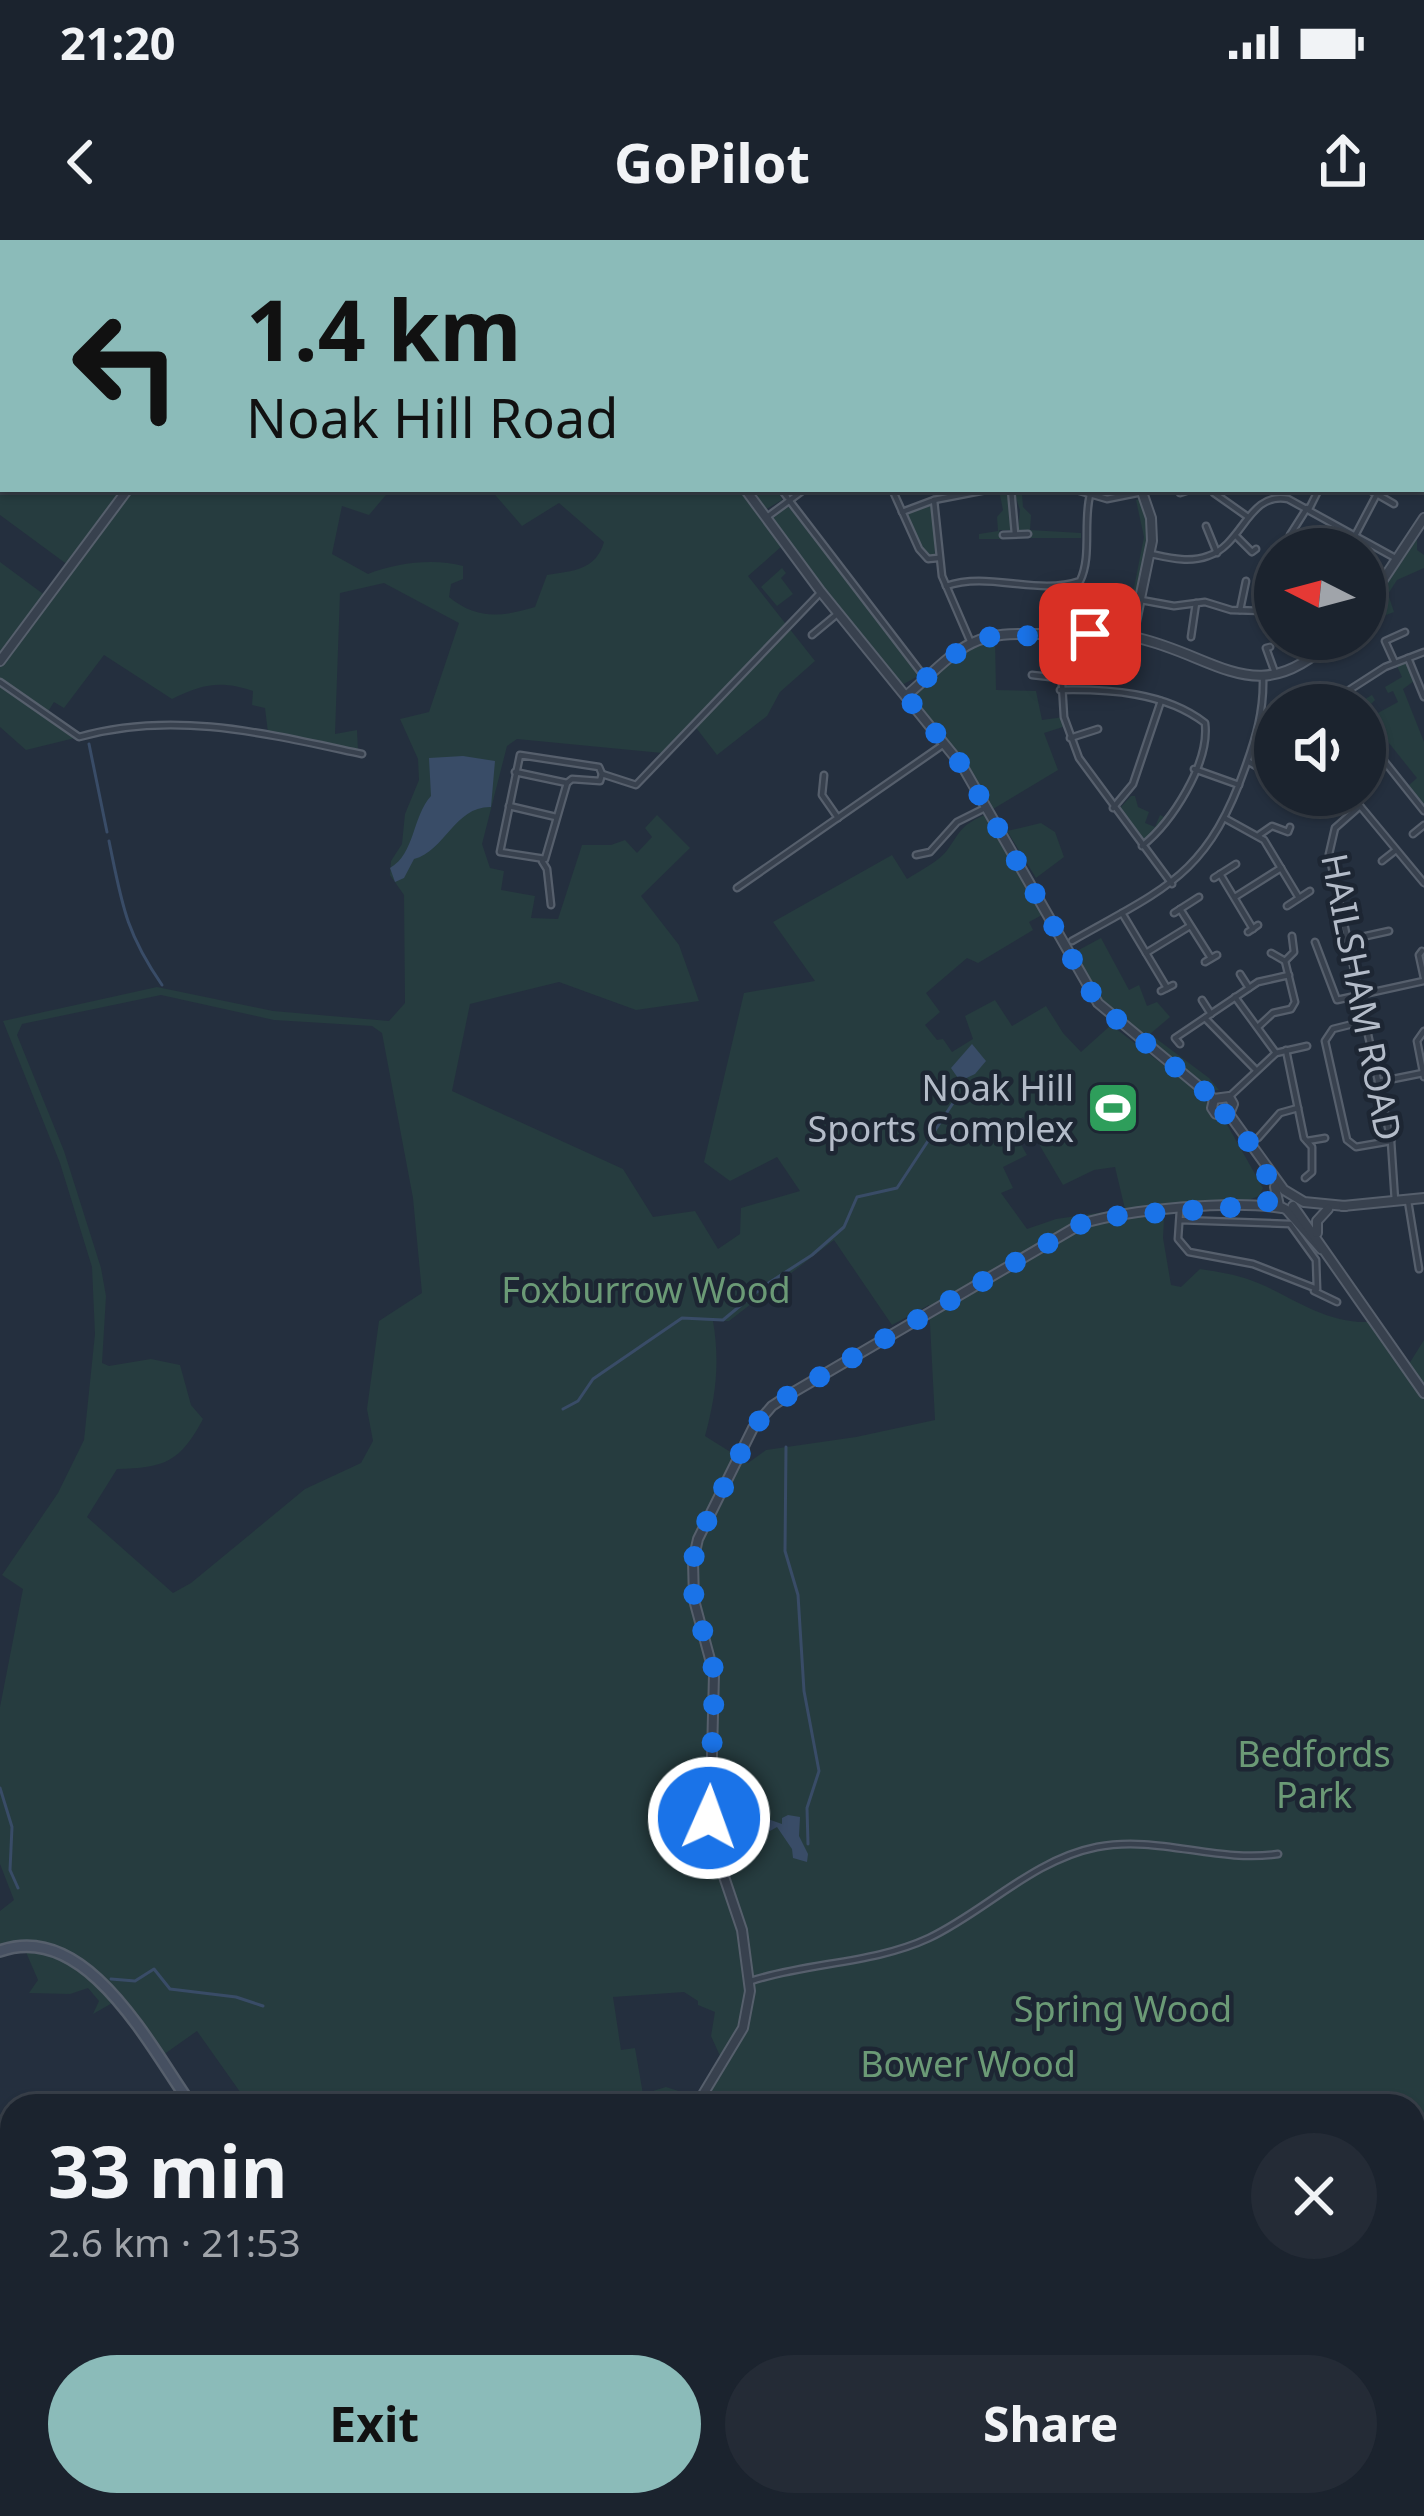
<!DOCTYPE html>
<meta charset="utf-8">
<style>
body{margin:0;font-family:"Noto Sans",sans-serif;background:#242b36;color:#f1f3f6;height:100vh;display:flex;flex-direction:column;font-size:45px;white-space:nowrap}
*{box-sizing:border-box;margin:0}
p{font-size:39px;color:#a0a4aa}
.icon{flex:none;width:66px;height:66px;fill:none;stroke:currentColor;stroke-width:2;stroke-linecap:round;stroke-linejoin:round}
.map{position:relative;flex:1;overflow:hidden}
.side{position:absolute;left:0px;top:1854px;width:1425px;height:423px;display:flex;flex-direction:column;background:#1b232e;border-radius:36px 36px 0 0;box-shadow:0 3px 9px #0004,0 0 0 3px #39404a}
.side>*{flex:none}
.top-card{position:absolute;left:0px;top:0px;width:1425px;height:252px;box-shadow:0 3px 9px #0004,0 0 0 3px #39404a;background:#8bbbb9;color:#111;overflow:hidden}
.needle{width:78px;rotate:276deg}
.tools{position:absolute;left:1254px;top:288px;display:grid;gap:24px}
.tools a{display:grid;place-items:center;width:132px;height:132px;border-radius:50%;background:#1b232e;box-shadow:0 3px 9px #0004,0 0 0 3px #39404a;font-size:60px}
.pin{position:absolute;display:grid;place-items:center;width:102px;height:102px;color:#fff;margin:-51px;border-radius:24px;box-shadow:0 6px 18px #0006}
.me{position:absolute;width:132px;margin:-66px;rotate:2deg;stroke-linejoin:round;filter:drop-shadow(0 0 9px #0008)}
.turn{display:flex;align-items:center;gap:42px;height:252px;padding:0 48px;font-size:54px}
.turn .icon{width:156px;height:156px;stroke-width:2.5}
.turn b{display:block;font-size:84px;line-height:102px}
.round{display:grid;place-items:center;flex:none;width:126px;height:126px;border-radius:63px;background:#242b36}
.overview{display:flex;align-items:center;justify-content:space-between;height:204px;padding:0 48px}
h1{font-size:72px;font-weight:700;line-height:90px}
.action{display:flex;gap:24px;margin-top:auto;padding:24px 48px}
.action a{flex:1;height:138px;border-radius:72px;background:#8bbbb9;color:#111;font-size:48px;font-weight:700;line-height:138px;text-align:center}
.action a+a{background:#242b36;color:#f1f3f6}
.status{display:flex;justify-content:space-between;align-items:center;height:84px;padding:0 60px;background:#1b232e;direction:ltr}
.status svg{height:33px;fill:currentColor}
header{display:flex;justify-content:space-between;align-items:center;height:156px;padding:0 48px;background:#1b232e;font-size:54px;font-weight:700}
.map>svg:first-child{display:block}
.green{fill:#263c3f;fill-rule:evenodd}
.water{fill:#394c67}
.lines{fill:none;stroke-linecap:round;stroke-linejoin:round}
.stream{stroke:#394c67;stroke-width:3}
.minor-casing{stroke:#565f6c;stroke-width:9}
.tertiary-casing{stroke:#565f6c;stroke-width:12}
.secondary-casing{stroke:#565f6c;stroke-width:14}
.minor{stroke:#38414e;stroke-width:4.5}
.tertiary{stroke:#38414e;stroke-width:8}
.secondary{stroke:#465061;stroke-width:9}
.route{stroke:#1a73e8;stroke-width:21;stroke-dasharray:0 37.8}
.labels{text-anchor:middle;dominant-baseline:central;stroke-width:9;stroke-linejoin:round;paint-order:stroke}
.street-label{font-size:36px;fill:#b4bcc9;stroke:#1d2633}
.poi-label{font-size:36px;fill:#b4bcc9;stroke:#1d2633;text-anchor:end}
.park-label{font-size:36px;fill:#6b9a76;stroke:#1d2633}
</style>
<div class="status"><b>21:20</b><svg viewBox="0 0 49 12"><path d="M0 12V9h3v3zM5 12V6h3v6zM10 12V3h3v9zM15 12V0h3v12zM26 1h20v11H26zM47 4h2v5h-2z"/></svg></div>
<header><svg class="icon" aria-label="back" viewBox="0 0 24 24"><path d="M15 5l-7 7 7 7"/></svg>GoPilot<svg class="icon" aria-label="share" viewBox="0 0 24 24"><path d="M12 15V3M7 8l5-5 5 5M5 13v7h14v-7"/></svg></header>
<div class="map">
<svg width="1424" height="2276" viewBox="0 0 1424 2276">
<rect width="100%" height="100%" fill="#242f3e"/>
<g class="green">
<polygon points="664,0 854,0 855,3 666,3"/>
<path d="M0,200l3,49h388l-22,26 -27,-9 -10,48 36,20c28,-11 66,-16 95,-8v13l-12,5 -2,13c28,23 53,20 86,10l12,-32c26,-4 49,-5 57,-33l-45,-39 -37,23 -32,-37h287l5,11 -24,14 24,32 -34,30 67,85 -35,31 -13,24 -50,39 -23,-30 -32,28 -145,-14 -10,7 -25,98 8,24 14,3 -3,19 34,6 -4,22 27,1 24,-74h29l14,-5 12,13 15,-16 -7,-9 12,-13 33,33 -49,48 38,49 20,56 -63,9 -77,-28 -89,22 -18,87 171,78 30,48 42,-6 23,38 22,-15 1,-26 59,-17 -23,-34 -47,24 -26,-19 40,-169 71,-12 -42,-59 119,-67 15,24c12,-8 33,-18 41,-30 14,-20 13,-23 36,-34l58,100 -13,7 4,8 -55,33 -11,-5 -41,35 14,19 -15,13 12,15 6,-1 9,13 21,-13 -8,-23 30,-16 17,26 34,-20 17,27 18,19 30,-27 88,67 7,8 6,18 13,3 38,67 -4,8 -13,5 -100,7 1,9 17,2 -1,19 8,47 10,2 19,-18c20,3 39,6 58,14 38,16 67,40 111,39l35,50 20,-32v1077l-11,9v-320h-714l22,-48 -10,-22 4,-24 -17,-7v-4l-14,-9 -71,5 8,53 14,-2 8,46 23,-7 34,11 -5,8h-445l-53,-75 -34,24 -42,-57 -28,16 6,-13 -11,-13 -18,6 -41,-1 9,-13 -16,-37 -22,6v-38l14,-11 -14,-36v-157l23,-118 -21,-14 56,-82 26,-53 11,-106 -3,-67 -32,-104 -57,-142 154,-34 116,24 116,10 16,-18 -1,-108 -14,-20 1,-14 11,-17 3,-30 14,-34 -1,-21 -18,-40 29,-7 30,-89 -75,-40 -44,10 -5,141 22,-4 1,21 -90,-18 -3,-25 -13,-3 1,-14c-32,-11 -51,-7 -81,8l-68,-44 -40,53 -10,-6 -7,11 32,24 -53,13 -26,-23v-165l50,37 22,-31 -72,-53zM161,755l113,25 98,6 10,7 31,165 9,95 -43,28 -12,88 6,32 -12,22 -56,26 -114,94 -18,10 -86,-76 30,-48c48,-1 63,-7 86,-50l-12,-14 -11,-40 -29,-6 -42,7 -7,-3 4,-67 -5,-28 -37,-117 -47,-116 5,-11zM1023,877l40,68 31,-15 21,-3 10,42 -69,10 -29,10 -26,-36 12,-5 -10,-21 24,-12 -17,-30zM834,1000l58,85 37,-20 6,115 -79,17 -90,13 -18,13 -43,-27c11,-40 15,-74 8,-115h16z"/>
<polygon points="1013,249 1055,249 1022,253 1023,267 1031,275 1030,290 1081,293 1081,298 1027,298 1029,291 1018,290 1020,270"/>
<polygon points="999,250 1008,250 1012,290 999,290 1003,299 979,299 979,294 998,291 997,277 1003,270"/>
<polygon points="1141,259 1150,298 1131,387 1119,388 1119,383 1128,378 1144,297 1136,260"/>
<polygon points="924,265 932,265 935,315 928,317 906,275"/>
<polygon points="788,266 920,435 902,445 774,284 772,279"/>
<path d="M1417,298v12l7,5v13l-27,12 -9,14 6,18 -29,11c3,-14 41,-66 52,-85z"/>
<polygon points="782,328 786,333 781,338 793,354 777,366 761,347"/>
<polygon points="995,398 996,450 1036,451 1042,480 1064,477 1066,486 1044,493 1058,530 993,569 909,456 966,412"/>
<polygon points="1406,421 1414,441 1403,449 1424,502 1424,566 1408,546 1417,538 1365,473 1365,465 1358,463 1372,455 1375,460 1371,464 1378,473 1398,462 1393,451 1388,453 1385,447 1402,437 1397,426"/>
<polygon points="1131,556 1135,556 1138,567 1149,572 1145,583 1155,587 1160,575 1168,579 1146,599 1142,599 1119,569"/>
<polygon points="1041,583 1055,592 1064,617 1036,638 1007,591"/>
<polygon points="1101,698 1129,750 1139,745 1147,766 1157,762 1170,777 1150,794 1209,838 1219,850 1212,850 1118,778 1102,759 1075,712"/>
<polygon points="453,2265 662,2265 662,2276 452,2276"/>
<polygon points="721,2265 805,2265 801,2276 717,2276"/>
<polygon points="1001,2265 1404,2265 1406,2276 1032,2276"/>
</g>
<g class="water">
<path d="M463,516l32,5 -4,46c-36,-1 -46,44 -77,52l-10,19 -9,4 -5,-14c25,-14 22,-51 41,-72l-2,-38z"/>
<polygon points="972,804 986,821 975,834 960,841 951,828"/>
<polygon points="788,1575 800,1577 799,1596 808,1614 807,1622 793,1618 792,1609 777,1587 770,1591 762,1585 765,1578 782,1584 782,1578"/>
</g>
<g class="lines">
<g class="stream">
<polyline points="1422,109 1424,108"/>
<polyline points="89,504 107,592"/>
<path d="M109,601c13,63 16,90 53,144"/>
<polyline points="563,1169 578,1161 593,1139 682,1078 723,1080 764,1046 812,1015 844,987 857,957 897,948 955,860 960,841"/>
<polyline points="786,1207 785,1311 798,1355 804,1451 819,1531 807,1568 808,1604"/>
<polyline points="0,1548 12,1587 10,1630 18,1648"/>
<polyline points="111,1739 135,1741 154,1729 170,1749 236,1757 263,1766"/>
<polyline points="1413,2090 1424,2102"/>
<polyline points="1100,2276 1108,2265"/>
</g>
<g class="minor-casing">
<g id="minor">
<polyline points="904,0 904,3"/>
<polyline points="993,0 994,3"/>
<polyline points="1095,0 1097,3"/>
<polyline points="1181,0 1189,3"/>
<polyline points="1334,0 1335,3"/>
<polyline points="1406,0 1406,3"/>
<polyline points="1074,3 1078,0"/>
<polyline points="1251,3 1254,0"/>
<polyline points="1422,77 1424,76"/>
<polyline points="0,117 3,120"/>
<polyline points="781,249 787,257"/>
<polyline points="892,249 919,309 928,319 938,318"/>
<polyline points="1011,249 1015,294"/>
<polyline points="1073,249 1107,259 1142,252"/>
<polyline points="1368,249 1394,264"/>
<polyline points="1180,253 1192,249"/>
<polyline points="1214,253 1248,277"/>
<polyline points="789,260 926,439"/>
<polyline points="934,260 942,336 971,403"/>
<polyline points="1309,269 1319,249"/>
<polyline points="902,272 934,260 991,249"/>
<polyline points="767,277 805,249"/>
<polyline points="1206,286 1217,313"/>
<polyline points="1003,295 1028,294"/>
<polyline points="1290,295 1307,268"/>
<polyline points="1236,296 1252,312 1256,309"/>
<polyline points="1348,309 1377,254"/>
<path d="M1151,314c19,4 38,9 57,2 35,-11 40,-65 80,-57l109,60"/>
<path d="M946,346c43,-15 91,10 134,-5 12,-24 3,-59 10,-86"/>
<polyline points="1141,360 1174,366 1205,362 1231,370 1265,371"/>
<polyline points="1240,370 1246,341"/>
<polyline points="1263,381 1270,365"/>
<polyline points="812,395 836,375"/>
<polyline points="1059,395 1064,477 1079,518 1172,644"/>
<polyline points="1191,397 1196,363"/>
<polyline points="1270,407 1266,408 1274,430"/>
<polyline points="1408,418 1424,457"/>
<polyline points="1395,423 1385,401 1405,392"/>
<polyline points="1032,435 1059,438"/>
<path d="M0,442l79,55c95,-27 189,-3 283,17"/>
<path d="M1060,450c48,-1 105,2 145,33 5,40 -33,99 -63,123"/>
<polyline points="1340,465 1343,454 1385,427 1424,412"/>
<polyline points="1365,497 1424,571"/>
<polyline points="1070,498 1098,489"/>
<polyline points="1249,522 1275,537"/>
<polyline points="1365,528 1380,516"/>
<polyline points="1194,529 1239,545"/>
<polyline points="515,532 567,543 572,539 600,541 602,534 636,545 821,352"/>
<polyline points="824,535 822,555 838,578"/>
<polyline points="567,543 545,619 500,612 520,515 599,527 602,534"/>
<polyline points="1290,555 1298,563"/>
<polyline points="1351,555 1424,643"/>
<polyline points="509,566 556,577"/>
<polyline points="1360,566 1335,588 1329,614 1391,901 1395,961"/>
<polyline points="1113,568 1133,544 1161,461"/>
<polyline points="1226,579 1264,600 1299,658"/>
<polyline points="1413,594 1424,585"/>
<polyline points="1259,595 1272,586 1288,592 1290,587"/>
<polyline points="916,615 930,612 957,582 987,567"/>
<polyline points="542,621 547,629 551,665"/>
<polyline points="1382,621 1396,610"/>
<polyline points="1220,634 1253,689"/>
<polyline points="1214,638 1236,624"/>
<polyline points="737,648 944,504"/>
<polyline points="1235,657 1281,628"/>
<polyline points="1287,666 1310,651"/>
<polyline points="1180,669 1211,718"/>
<polyline points="1122,673 1167,748"/>
<polyline points="1174,673 1199,657"/>
<polyline points="1248,692 1258,685"/>
<polyline points="1348,700 1389,691"/>
<path d="M1072,701c93,-53 135,-65 173,-173 11,-31 19,-57 18,-91"/>
<polyline points="1315,702 1337,760 1424,741"/>
<polyline points="1422,711 1419,715 1424,738"/>
<polyline points="1146,713 1190,686"/>
<polyline points="1271,713 1285,721"/>
<polyline points="1205,722 1217,715"/>
<polyline points="1240,734 1249,748"/>
<polyline points="1161,751 1173,745"/>
<polyline points="1235,757 1276,813"/>
<polyline points="1202,760 1211,774"/>
<polyline points="1205,778 1255,829"/>
<polyline points="1365,781 1333,789 1325,801 1347,900 1356,907 1391,901"/>
<polyline points="1259,786 1273,773 1291,769 1295,762 1285,721 1294,712 1292,696"/>
<polyline points="1424,791 1417,801 1424,837"/>
<polyline points="1180,804 1175,798 1258,742 1289,735"/>
<polyline points="1286,810 1304,898 1312,907 1312,932 1305,938"/>
<polyline points="1378,842 1423,833"/>
<polyline points="1229,857 1276,813 1307,806"/>
<polyline points="1258,898 1280,873 1298,868"/>
<polyline points="1307,901 1325,898"/>
<polyline points="1408,961 1419,1029"/>
<polyline points="1180,970 1178,999 1189,1012 1253,1024 1317,1049 1316,1020 1290,984 1180,980"/>
<polyline points="1314,1051 1337,1062"/>
<path d="M751,1741c58,-19 122,-17 178,-43 57,-27 103,-78 168,-91 61,-12 120,16 181,7"/>
<polyline points="525,2276 530,2265"/>
<polyline points="873,2276 876,2265"/>
</g>
</g>
<g class="tertiary-casing">
<g id="tertiary">
<polyline points="601,0 603,3"/>
<polyline points="380,3 387,0"/>
<polyline points="1195,3 1196,0"/>
<polyline points="745,249 821,352 963,527 1098,763 1214,859 1212,868 1216,874 1229,874"/>
<polyline points="1365,367 1424,278"/>
<polyline points="1132,397 1152,301 1151,278 1141,249"/>
<polyline points="0,421 128,249"/>
<path d="M907,455c21,-17 40,-40 65,-52 23,-11 48,-9 73,-9 31,0 62,-3 93,4 81,19 120,74 195,1"/>
<polyline points="1214,859 1229,857 1233,864 1229,874 1284,950 1304,962 1345,966"/>
<polyline points="1275,947 1279,966 1287,970 1321,1009"/>
<polyline points="1293,966 1424,1153"/>
<polyline points="1343,966 1424,958"/>
<polyline points="1317,993 1317,981 1328,969"/>
<path d="M696,1866l47,-78 7,-37 -8,-61 -32,-95 4,-161 -20,-74 -1,-39 5,-22 55,-111 19,-22 20,-13 289,-169c48,-15 152,-24 201,-16"/>
</g>
</g>
<g class="secondary-casing">
<g id="secondary">
<path d="M0,1711c87,-31 150,96 192,155"/>
<polyline points="1020,2265 1046,2276"/>
</g>
</g>
<use href="#minor" class="minor"/>
<use href="#tertiary" class="tertiary"/>
<use href="#secondary" class="secondary"/>
</g>
<g class="lines">
<polyline class="route" points="709,1578 715,1434 694,1360 693,1322 698,1299 753,1188 772,1166 792,1153 1081,984 1103,977 1250,966 1278,959 1257,914 1229,874 1216,874 1212,868 1214,859 1098,764 963,527 906,456 951,416 987,397 1090,394"/>
</g>
<defs>
<g id="stadium-square" transform="scale(2.7)"><rect x="-9" y="-9" width="18" height="18" rx="4" fill="#2e9e5b" stroke="#1d2633"/><path d="M0-5a6.5 5 0 1 0 0 10a6.5 5 0 1 0 0-10ZM-3.5-1.8h7v3.6h-7Z" fill="#fff"/></g>
</defs>
<g fill-rule="evenodd">
<use href="#stadium-square" x="1113" y="868"/>
</g>
<g class="labels">
<g class="street-label">
<text transform="translate(1362 757) rotate(79)">HAILSHAM ROAD</text>
</g>
<g class="poi-label">
<text x="1074" y="847">Noak Hill<tspan x="1074" dy="41">Sports Complex</tspan></text>
</g>
<g class="park-label">
<text x="646" y="1049">Foxburrow Wood</text>
<text x="1314" y="1513">Bedfords<tspan x="1314" dy="41">Park</tspan></text>
<text x="1123" y="1768">Spring Wood</text>
<text x="968" y="1823">Bower Wood</text>
</g>
</g>
</svg>
<div class="tools">
<a><svg class="needle" viewBox="-14 -14 28 28"><path d="M0-13l5 13h-10z" fill="#e53935"/><path d="M0 13l5-13h-10z" fill="#a0a4aa"/></svg></a>
<a><svg class="icon" aria-label="sound" viewBox="0 0 24 24"><path d="M4 9h4l5-4v14l-5-4H4zM17 9q2 3 0 6"/></svg></a>
</div>
<div class="pin" style="left:1090px;top:394px;background:#d93025"><svg class="icon" aria-label="arrive" viewBox="0 0 24 24"><path d="M6 21V4h12l-3 4 3 4H6"/></svg></div>
<svg class="me" style="left:709px;top:1578px" viewBox="-20 -20 40 40"><circle r="17" fill="#1a73e8" stroke="#fff" stroke-width="3"/><path d="M0-11L8 9 0 5-8 9z" fill="#fff"/></svg>
<div class="top-card">
<div class="turn"><svg class="icon" aria-label="left" viewBox="0 0 24 24"><path d="M17 20v-9H6M10 6l-5 5 5 5"/></svg><div><b>1.4 km</b>Noak Hill Road</div></div>
</div>
<section class="side">
<div class="overview"><div><h1>33 min</h1><p>2.6 km · 21:53</p></div><a class="round"><svg class="icon" aria-label="close" viewBox="0 0 24 24"><path d="M6 6l12 12M18 6L6 18"/></svg></a></div>
<div class="action"><a>Exit</a><a>Share</a></div>
</section>
</div>
